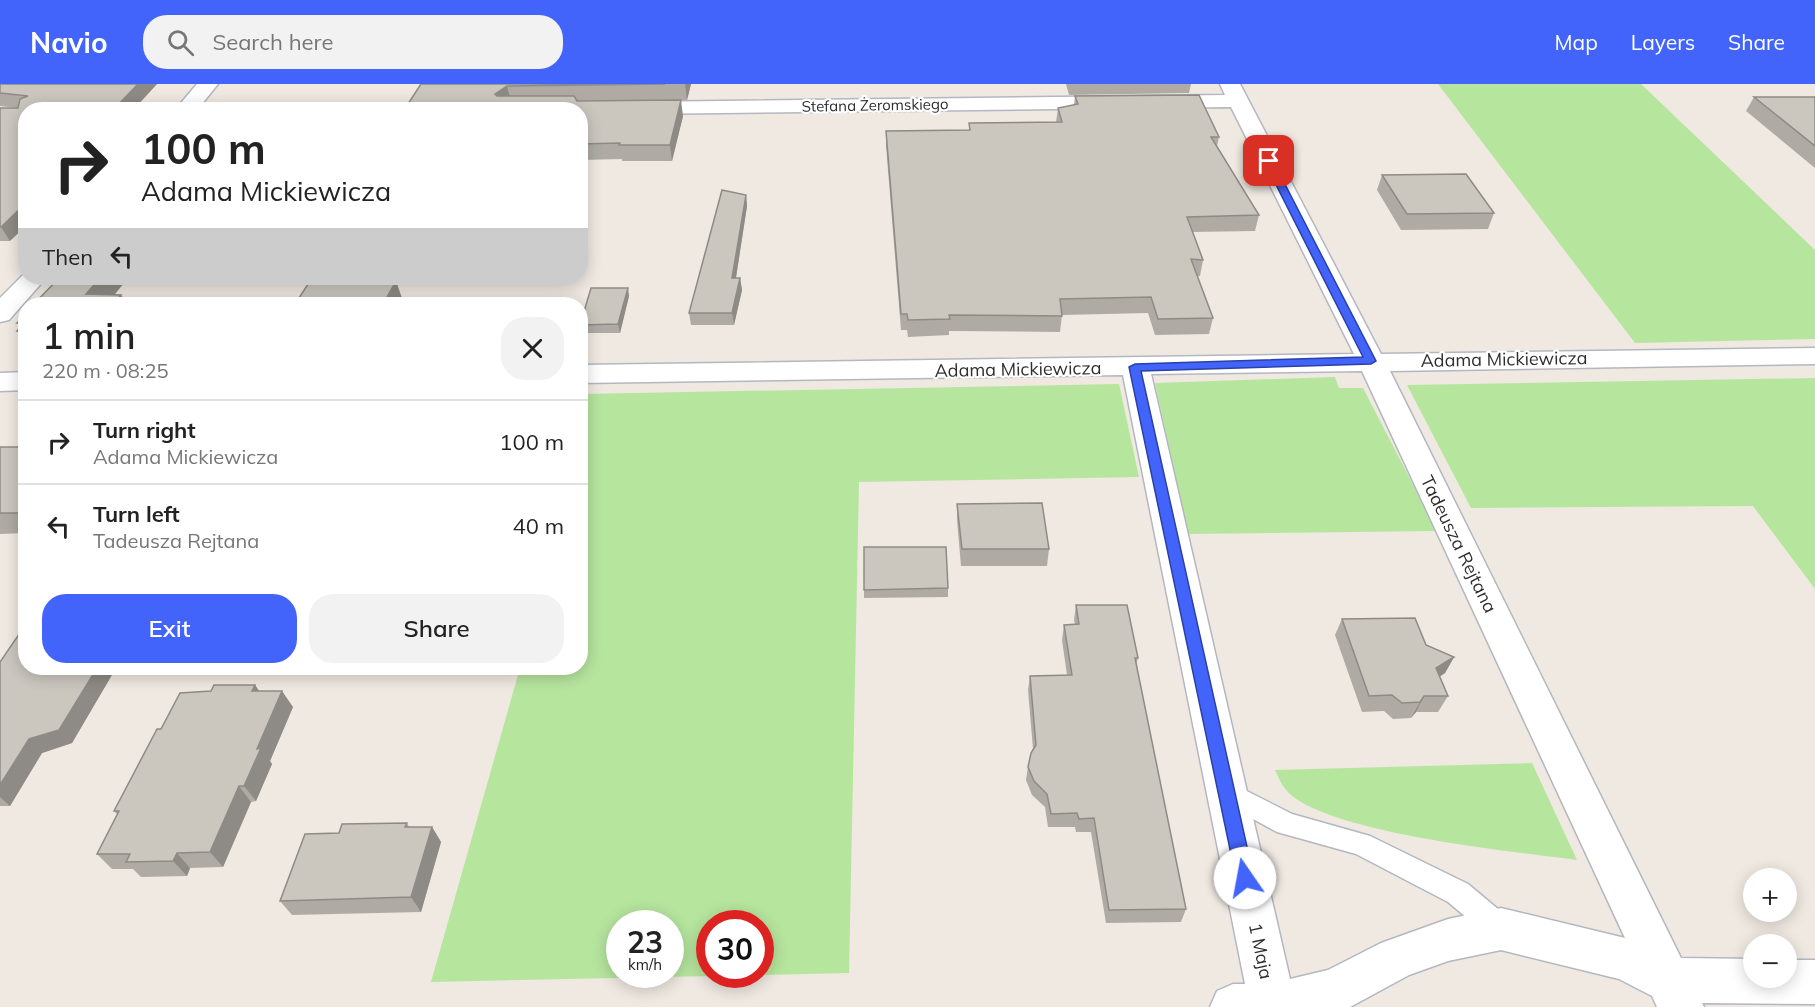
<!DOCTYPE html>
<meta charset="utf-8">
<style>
body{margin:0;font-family:Mulish,sans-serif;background:#f2f2f2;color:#222;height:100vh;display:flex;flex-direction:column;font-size:22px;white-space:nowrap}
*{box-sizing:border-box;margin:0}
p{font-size:20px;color:#767676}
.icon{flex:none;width:33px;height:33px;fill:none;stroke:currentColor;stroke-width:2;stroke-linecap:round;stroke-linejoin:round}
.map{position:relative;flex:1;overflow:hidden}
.drawer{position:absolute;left:18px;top:213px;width:570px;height:378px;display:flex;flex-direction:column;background:#fff;border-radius:24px;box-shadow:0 3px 15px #0003}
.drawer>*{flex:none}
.guide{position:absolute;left:18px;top:18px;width:570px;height:183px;border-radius:24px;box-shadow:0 3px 15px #0003;background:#fff;color:#222;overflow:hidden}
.tools{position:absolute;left:1743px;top:784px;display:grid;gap:12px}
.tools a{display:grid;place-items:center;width:54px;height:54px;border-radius:50%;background:#fff;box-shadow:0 3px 15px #0003;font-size:30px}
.speed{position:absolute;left:606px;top:826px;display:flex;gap:12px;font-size:30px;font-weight:700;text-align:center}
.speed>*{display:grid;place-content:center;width:78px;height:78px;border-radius:50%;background:#fff;box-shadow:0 3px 15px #0003;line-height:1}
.speed small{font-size:15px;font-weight:400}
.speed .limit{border:9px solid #d22;background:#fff;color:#111}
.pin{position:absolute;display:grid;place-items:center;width:51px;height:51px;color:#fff;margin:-26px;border-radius:12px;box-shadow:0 3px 9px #0006}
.me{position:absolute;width:66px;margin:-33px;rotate:348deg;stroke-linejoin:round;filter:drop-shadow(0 0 4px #0008)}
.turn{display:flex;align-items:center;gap:21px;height:126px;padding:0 24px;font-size:27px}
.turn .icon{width:78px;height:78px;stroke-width:2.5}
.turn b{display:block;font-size:42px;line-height:51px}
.then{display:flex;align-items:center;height:57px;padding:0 24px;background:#0003;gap:12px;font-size:22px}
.round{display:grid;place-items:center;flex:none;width:63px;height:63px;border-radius:24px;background:#f2f2f2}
.overview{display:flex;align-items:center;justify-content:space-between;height:102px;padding:0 24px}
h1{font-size:36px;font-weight:600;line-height:45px}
.button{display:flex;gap:12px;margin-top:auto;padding:12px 24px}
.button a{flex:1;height:69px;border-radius:24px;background:#4264fb;color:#fff;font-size:24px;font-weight:600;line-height:69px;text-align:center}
.button a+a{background:#f2f2f2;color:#222}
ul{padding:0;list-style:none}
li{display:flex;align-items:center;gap:18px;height:84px;padding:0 24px;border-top:2px solid #e0e0e0}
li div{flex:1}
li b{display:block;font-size:22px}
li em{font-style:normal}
header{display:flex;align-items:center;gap:36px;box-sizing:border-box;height:84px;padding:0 30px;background:#4264fb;color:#fff}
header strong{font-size:28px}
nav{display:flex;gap:33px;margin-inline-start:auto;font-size:21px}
.search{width:420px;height:54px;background:#f2f2f2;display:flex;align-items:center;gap:15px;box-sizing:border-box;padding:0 21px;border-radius:24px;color:#767676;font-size:22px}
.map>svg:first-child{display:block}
.green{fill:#b6e59e;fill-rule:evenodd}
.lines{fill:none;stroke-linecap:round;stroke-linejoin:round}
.lane-casing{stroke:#b4b7c1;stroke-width:3}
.street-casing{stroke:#b4b7c1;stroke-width:3}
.lane{fill:#fff;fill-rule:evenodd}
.street{fill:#fff;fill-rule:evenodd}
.wall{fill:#afaba4}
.shaded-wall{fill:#8e8b86}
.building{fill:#cbc7bf;stroke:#8e8b86;stroke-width:1.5}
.route{fill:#4264fb;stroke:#2b41a3;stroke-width:1.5}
.labels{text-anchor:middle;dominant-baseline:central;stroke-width:4.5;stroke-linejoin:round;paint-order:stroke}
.far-street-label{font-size:15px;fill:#2e2e2e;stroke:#fff}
.street-label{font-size:18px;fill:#2e2e2e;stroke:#fff}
</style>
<header>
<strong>Navio</strong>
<div class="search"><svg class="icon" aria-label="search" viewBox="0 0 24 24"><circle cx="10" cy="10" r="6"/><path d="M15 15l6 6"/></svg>Search here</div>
<nav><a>Map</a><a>Layers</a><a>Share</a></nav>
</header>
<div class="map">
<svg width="1815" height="923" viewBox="0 0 1815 923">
<rect width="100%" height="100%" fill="#efe9e1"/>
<g class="green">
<polygon points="1438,0 1641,0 1815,166 1815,255 1635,259"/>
<polygon points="1335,293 1339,304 1363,304 1437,447 1188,450 1155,299"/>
<polygon points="1815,294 1815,505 1753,422 1471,424 1407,301"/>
<path d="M1119,300l20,93 -280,5 -10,491 -88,2 -1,-51h-50v51h47l-326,7 89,-314h60l1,-274zM620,840h50v51h-50z"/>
<path d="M1532,679l45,97c-60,-8 -254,-27 -291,-70 -5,-6 -8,-14 -11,-20z"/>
</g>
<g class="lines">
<g class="lane-casing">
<polygon id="lane" points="1227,697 1292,730 1370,752 1468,800 1511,836 1515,845 1511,854 1501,858 1491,854 1448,818 1356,770 1277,748 1218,716 1214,708 1218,700"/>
</g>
<g class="street-casing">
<g id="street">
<polygon points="197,0 218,0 197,26 175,26"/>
<path d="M1220,0h20l141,270 434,-6v16l-425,7 291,587 73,1v19h32v-18h29v44l-113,-1 2,4h-47l-5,-11 -33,-17 -118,-29 -53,11 -39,14 -59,32h-140l7,-16 16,-7h12l-122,-609 -543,8v-18l774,-11 -123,-247 -594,7 -7,-2 -3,-4 3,-4 7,-2 588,-7zM1362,287l263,567 -124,-30 -53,11 -67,24 -53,27 -38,9 -139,-605z"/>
<polygon points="26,188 26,194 46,194 9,236 0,238 0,214"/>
<polygon points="26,288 26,306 0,307 0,289"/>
</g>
</g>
<use href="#lane" class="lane"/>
<use href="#street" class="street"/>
</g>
<g class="wall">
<polygon points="0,0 157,0 133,26 26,26 10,157 0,157 0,24 18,24 0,22"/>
<polygon points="421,0 691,0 687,16 576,17 683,32 672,77 622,77 622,75 580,76 580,26"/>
<polygon points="1066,0 1191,0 1189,9 1069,11"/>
<polygon points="1075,12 1219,53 1217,62 1259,131 1255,147 1193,148 1203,176 1200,192 1197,192 1213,234 1209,250 1155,251 1148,229 1062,231 1060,248 949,247 949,251 908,253 907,246 901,246 886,62 886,47 969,46 969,39 1056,38 1058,24 1074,21"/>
<polygon points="1754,13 1815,13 1815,84 1746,27"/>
<polygon points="1382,91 1494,129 1488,145 1401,146 1377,106"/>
<polygon points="746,111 747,122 736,194 740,194 742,206 734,241 691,241 689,229"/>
<polygon points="629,212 620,249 582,249 580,238"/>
<polygon points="26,230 26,259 17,247 20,243 17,239"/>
<polygon points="0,363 26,363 26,449 0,450"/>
<polygon points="957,420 1049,465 1047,482 961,482 957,436"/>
<polygon points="948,504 948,513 864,514 864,506"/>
<polygon points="1076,521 1138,574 1136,581 1186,825 1181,838 1106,839 1091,748 1076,748 1075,743 1048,743 1045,723 1032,711 1026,696 1028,683 1033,665 1028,606 1030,592 1067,591 1062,556 1064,541 1075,541 1074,536"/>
<polygon points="1342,535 1426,561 1454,573 1445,589 1439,593 1448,612 1438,628 1416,628 1411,634 1393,635 1384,627 1362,628 1335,551"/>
<polygon points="0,578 26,584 116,584 72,659 42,669 10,722 0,722"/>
<polygon points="255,601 259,607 293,623 270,677 272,680 256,717 251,718 223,783 190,784 187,792 141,793 133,785 112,785 97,770 117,730 114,727 161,645 211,607"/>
<polygon points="407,739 409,743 432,743 441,758 421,828 292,831 280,817"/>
</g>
<g class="shaded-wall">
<polygon points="138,0 157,0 133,26 113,26"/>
<polygon points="685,0 691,0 687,16"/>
<polygon points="507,2 511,18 499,26 495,10"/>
<polygon points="681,16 683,32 672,77 670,61"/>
<polygon points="746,111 747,122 734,206 732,194"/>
<polygon points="26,119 26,142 10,157 1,143"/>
<polygon points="100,194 128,194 107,220 86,210"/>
<polygon points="740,194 742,206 734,241 732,229"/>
<polygon points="396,197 402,214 398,220 383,220"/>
<polygon points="628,204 629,212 620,249 618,240"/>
<polygon points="121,211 127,220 113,220"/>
<polygon points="1454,573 1445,589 1427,601 1436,584"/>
<polygon points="97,584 116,584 72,659 42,669 10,722 0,713 0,701 29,655"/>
<polygon points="255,601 266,617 252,607"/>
<polygon points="282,607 293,623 270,677 272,680 256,717 244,702 257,665"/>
<polygon points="1424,612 1416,628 1411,634 1420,618"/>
<polygon points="239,702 251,718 223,783 210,768"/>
<polygon points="432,743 441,758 421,828 411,813"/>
<polygon points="177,769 190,784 187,792 173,777"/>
</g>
<g class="building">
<polygon points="0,0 138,0 113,26 26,26 26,119 1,143 0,143 0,24 18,24 20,15 28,12 0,9"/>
<polygon points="421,0 665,0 507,2 495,10 497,12 574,12 577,17 681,16 670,61 619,61 620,59 580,60 580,26 404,26"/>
<polygon points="1199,11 1219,53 1211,53 1259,131 1187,133 1203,176 1191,175 1213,234 1158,235 1151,213 1060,215 1062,232 949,231 950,235 908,236 907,230 901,230 886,47 970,46 969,39 1062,38 1058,24 1078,20 1075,12"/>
<polygon points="1754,13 1815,13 1815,62"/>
<polygon points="1466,90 1494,129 1407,130 1382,91"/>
<polygon points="722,106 746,111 732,194 740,194 732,229 689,229"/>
<polygon points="59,194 100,194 86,210 121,211 113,220 34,220"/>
<polygon points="312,194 369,194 366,198 396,197 383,220 295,220"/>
<polygon points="591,204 628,204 618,240 580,241"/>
<polygon points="26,230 26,247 17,247 24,239 17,239"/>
<rect x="0" y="363" width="26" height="66"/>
<polygon points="1042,419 1049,465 962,465 957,420"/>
<polygon points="864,463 946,463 948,504 864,506"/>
<polygon points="1076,521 1127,521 1138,574 1135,574 1186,825 1109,826 1094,734 1079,735 1077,729 1051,730 1047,710 1034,697 1028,683 1031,669 1036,661 1030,592 1072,591 1064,541 1079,540"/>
<polygon points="1415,534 1426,561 1454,573 1436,584 1448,612 1424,612 1420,618 1402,619 1392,611 1369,612 1342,535"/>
<polygon points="26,540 26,584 97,584 59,646 29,655 0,701 0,578"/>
<polygon points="214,601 255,601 252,607 282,607 257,665 261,664 244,702 239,702 210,768 177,769 173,777 126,778 130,770 97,770 119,727 114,727 157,645 161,645 180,609 211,607"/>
<polygon points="407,739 405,743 432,743 411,813 280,817 305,750 339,749 342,740"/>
</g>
<polygon class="route" points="1269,74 1273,77 1376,277 1371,280 1141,287 1254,794 1251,799 1245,802 1239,799 1236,794 1129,283 1135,280 1363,273 1264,77"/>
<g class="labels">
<g class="far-street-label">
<text transform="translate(875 21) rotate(-1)">Stefana Żeromskiego</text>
</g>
<g class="street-label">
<text transform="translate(1504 275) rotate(-1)">Adama Mickiewicza</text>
<text transform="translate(1018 285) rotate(-1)">Adama Mickiewicza</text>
<text transform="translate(1459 460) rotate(64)">Tadeusza Rejtana</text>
<text transform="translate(1261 867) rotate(78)">1 Maja</text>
</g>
</g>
</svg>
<div class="tools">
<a>+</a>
<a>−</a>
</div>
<div class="speed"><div>23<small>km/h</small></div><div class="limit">30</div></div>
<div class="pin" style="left:1269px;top:77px;background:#d93025"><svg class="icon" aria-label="arrive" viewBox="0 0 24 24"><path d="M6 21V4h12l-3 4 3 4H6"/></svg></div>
<svg class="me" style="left:1245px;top:794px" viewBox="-20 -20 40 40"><circle r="19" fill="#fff"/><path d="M0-13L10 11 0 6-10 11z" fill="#4264fb"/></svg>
<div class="guide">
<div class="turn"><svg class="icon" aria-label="right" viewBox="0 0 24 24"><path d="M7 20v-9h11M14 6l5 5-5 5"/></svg><div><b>100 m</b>Adama Mickiewicza</div></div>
<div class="then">Then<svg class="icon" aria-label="left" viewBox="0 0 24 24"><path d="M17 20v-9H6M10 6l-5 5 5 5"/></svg></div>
</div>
<section class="drawer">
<div class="overview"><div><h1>1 min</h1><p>220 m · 08:25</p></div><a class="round"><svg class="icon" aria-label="close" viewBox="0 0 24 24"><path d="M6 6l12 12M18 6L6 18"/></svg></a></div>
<ul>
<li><svg class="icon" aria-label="right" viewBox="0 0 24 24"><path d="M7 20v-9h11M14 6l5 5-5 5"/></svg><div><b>Turn right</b><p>Adama Mickiewicza</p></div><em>100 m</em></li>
<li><svg class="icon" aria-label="left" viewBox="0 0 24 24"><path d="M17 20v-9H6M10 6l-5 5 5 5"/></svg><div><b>Turn left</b><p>Tadeusza Rejtana</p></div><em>40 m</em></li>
</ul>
<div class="button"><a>Exit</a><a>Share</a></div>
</section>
</div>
